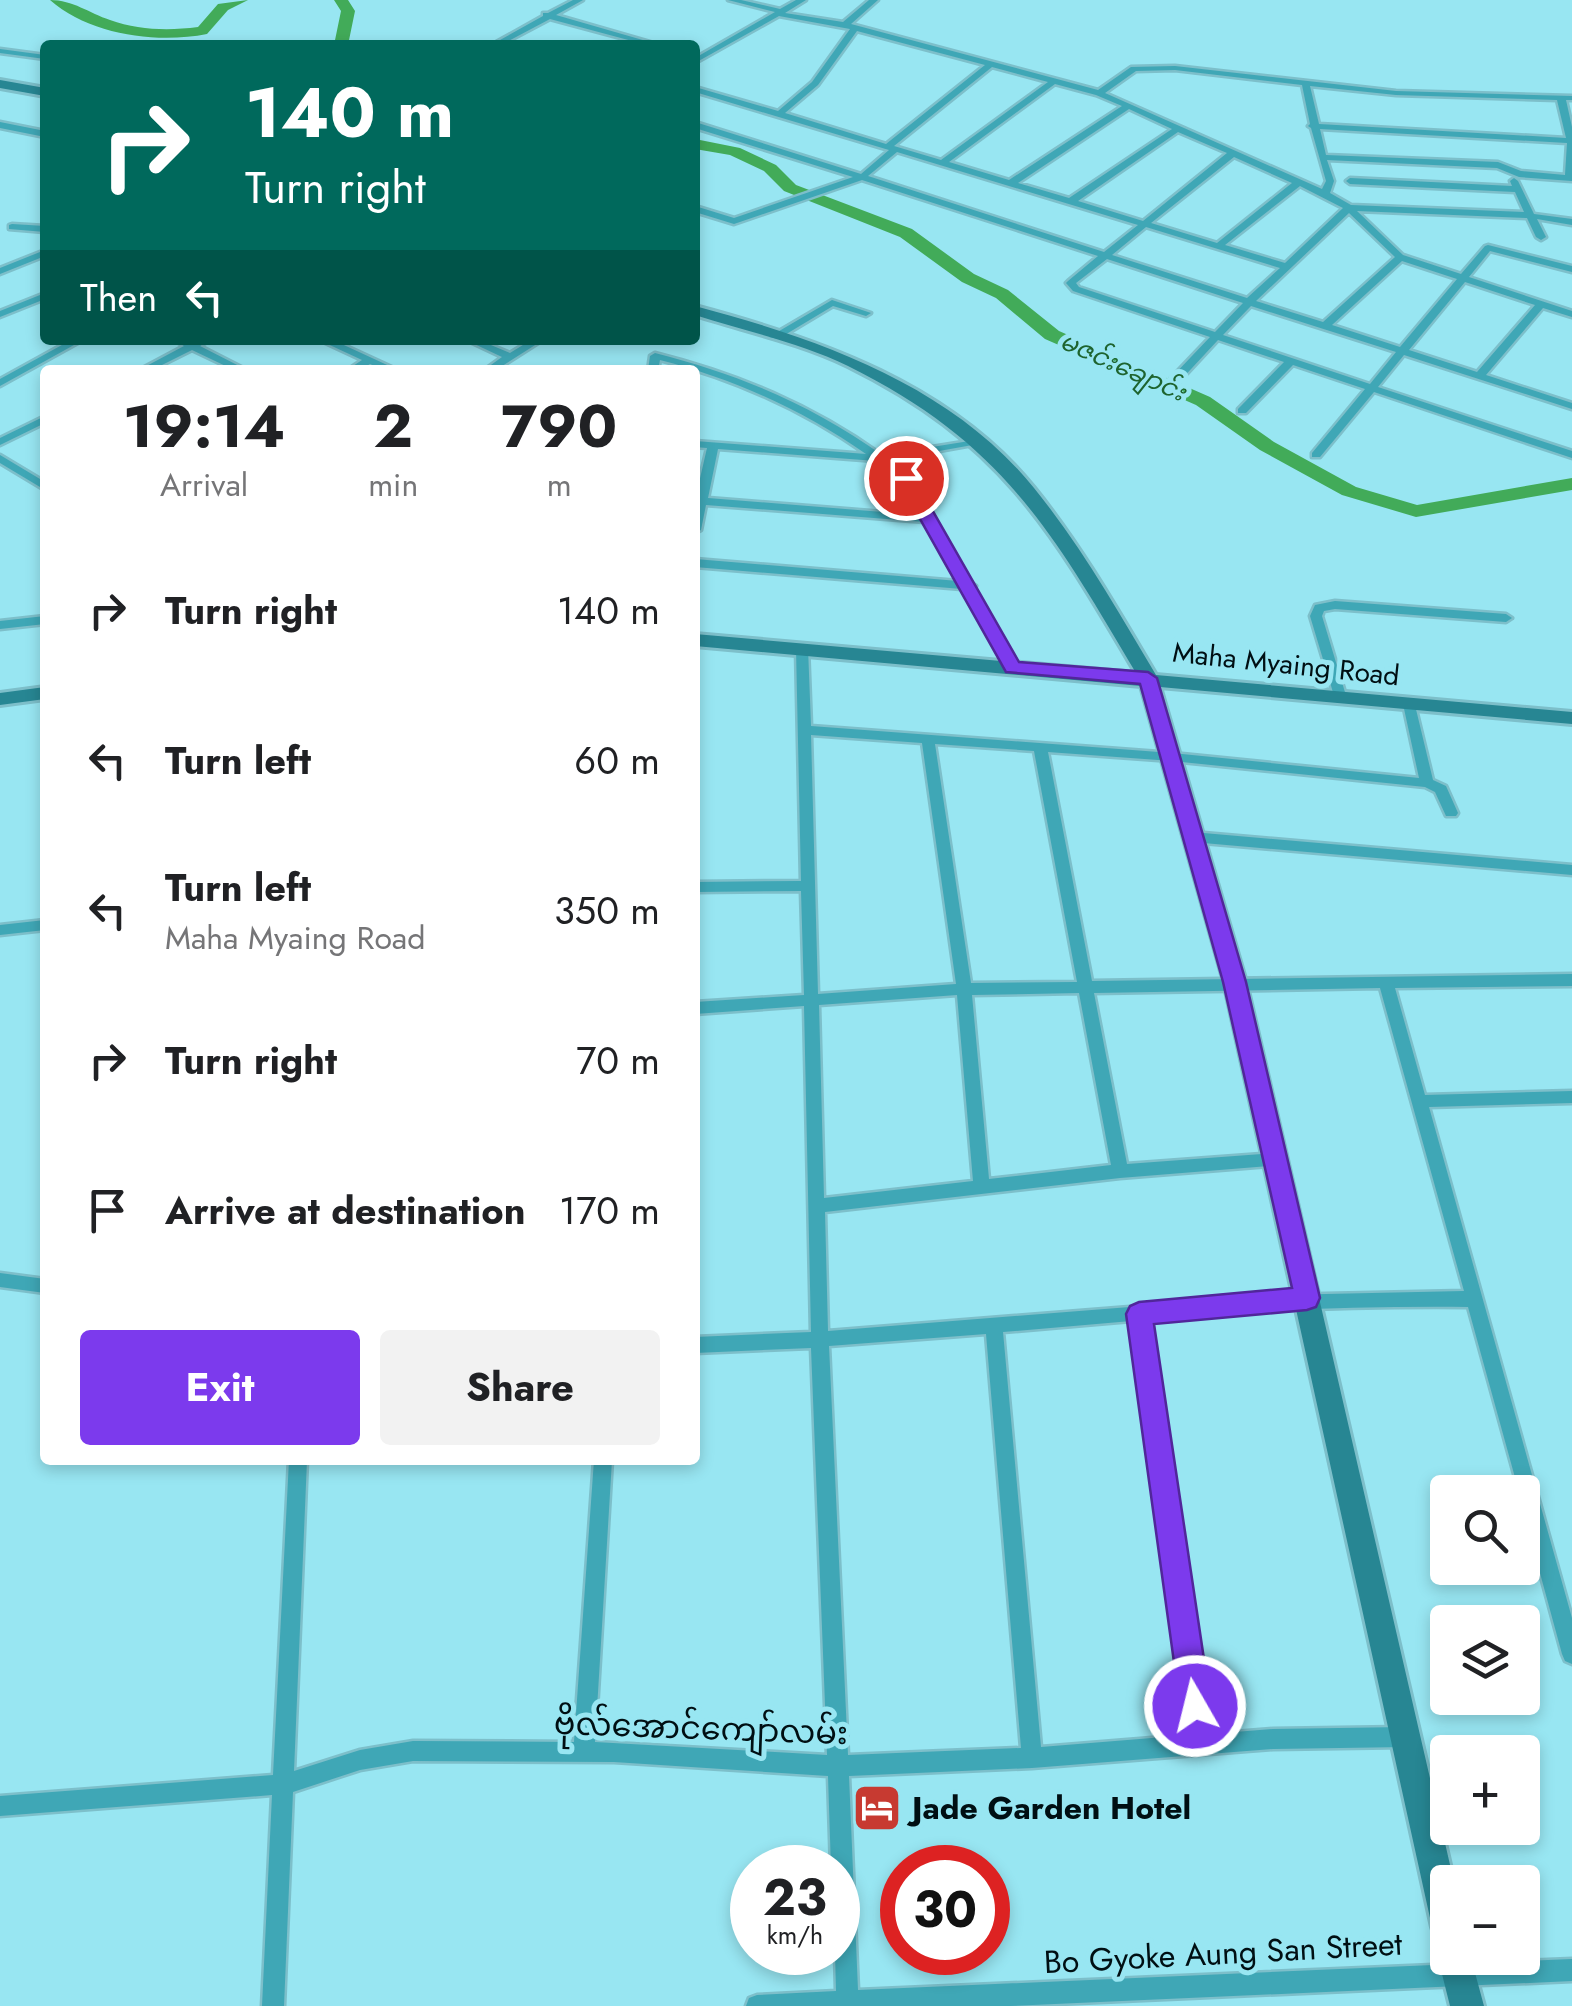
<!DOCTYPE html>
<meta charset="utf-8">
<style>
body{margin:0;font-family:Jost,"Noto Sans Myanmar",sans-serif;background:#f2f2f2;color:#202124;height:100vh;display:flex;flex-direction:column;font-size:38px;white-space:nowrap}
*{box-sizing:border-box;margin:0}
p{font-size:32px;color:#757577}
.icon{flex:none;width:55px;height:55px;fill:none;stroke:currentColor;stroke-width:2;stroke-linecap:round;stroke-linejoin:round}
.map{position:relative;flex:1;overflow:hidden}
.sheet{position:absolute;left:40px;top:365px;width:660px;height:1100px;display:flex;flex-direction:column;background:#fff;border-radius:10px;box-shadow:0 5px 15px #0003}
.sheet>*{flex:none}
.hud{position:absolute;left:40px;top:40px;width:660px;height:305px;border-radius:10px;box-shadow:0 5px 15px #0003;background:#00695c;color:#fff;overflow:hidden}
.buttons{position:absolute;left:1430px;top:1475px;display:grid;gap:20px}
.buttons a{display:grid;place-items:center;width:110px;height:110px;border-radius:10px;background:#fff;box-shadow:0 5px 15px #0003;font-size:50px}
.speed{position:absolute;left:730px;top:1845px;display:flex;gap:20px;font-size:50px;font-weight:700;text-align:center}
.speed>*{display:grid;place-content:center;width:130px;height:130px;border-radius:50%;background:#fff;box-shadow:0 5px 15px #0003;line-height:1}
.speed small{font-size:25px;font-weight:400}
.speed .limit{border:15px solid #d22;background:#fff;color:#111}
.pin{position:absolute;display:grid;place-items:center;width:85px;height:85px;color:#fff;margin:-42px;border:5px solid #fff;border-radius:50%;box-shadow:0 2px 10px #0007}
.me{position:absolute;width:110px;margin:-55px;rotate:352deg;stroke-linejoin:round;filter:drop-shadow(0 0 8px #0008)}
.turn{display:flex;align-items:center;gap:35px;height:210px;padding:0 40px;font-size:45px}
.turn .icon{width:130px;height:130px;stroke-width:2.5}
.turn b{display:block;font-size:70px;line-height:85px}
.then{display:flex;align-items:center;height:95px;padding:0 40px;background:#0003;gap:20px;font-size:38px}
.eta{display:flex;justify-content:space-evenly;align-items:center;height:170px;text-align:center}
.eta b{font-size:60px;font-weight:700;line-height:70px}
.button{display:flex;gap:20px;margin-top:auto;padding:20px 40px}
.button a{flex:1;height:115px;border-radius:10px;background:#7c3aed;color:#fff;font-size:40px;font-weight:700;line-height:115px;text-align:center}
.button a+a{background:#f2f2f2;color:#202124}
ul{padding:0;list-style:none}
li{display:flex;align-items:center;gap:30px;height:150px;padding:0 40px}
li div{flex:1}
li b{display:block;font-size:38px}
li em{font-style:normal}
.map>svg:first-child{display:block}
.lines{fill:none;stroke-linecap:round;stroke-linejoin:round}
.river{fill:#42ab59;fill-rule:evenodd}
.street-casing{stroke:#7dbfca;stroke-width:5}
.secondary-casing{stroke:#7dbfca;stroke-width:6}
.street{fill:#3fa7b6;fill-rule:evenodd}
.secondary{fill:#278693;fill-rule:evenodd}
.route{fill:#7c3aed;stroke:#51269a;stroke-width:2.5}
.labels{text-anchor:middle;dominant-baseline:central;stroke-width:10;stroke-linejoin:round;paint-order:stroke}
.far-water-label{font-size:25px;font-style:italic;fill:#1e642f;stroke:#98e6f2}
.street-label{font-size:28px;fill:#000f13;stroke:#98e6f2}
.near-street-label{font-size:32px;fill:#000f13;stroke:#98e6f2}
.near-poi-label{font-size:32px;font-weight:bold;fill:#000f13;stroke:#98e6f2;text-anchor:start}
</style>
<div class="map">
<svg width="1572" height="2006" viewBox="0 0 1572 2006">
<rect width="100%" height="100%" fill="#98e6f2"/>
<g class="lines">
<g class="river">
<path d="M50,0c23,0 39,13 60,20 28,10 58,11 88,7l20,-23 30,-4 -20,10 -21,24c-50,10 -117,1 -157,-34z"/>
<polygon points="334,0 348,0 355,11 348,45 334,45 341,11"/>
<polygon points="695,139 740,148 776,165 796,185 912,229 974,274 1008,290 1059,331 1210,397 1274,442 1356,487 1417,505 1572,478 1572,490 1416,517 1342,495 1260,450 1196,405 1045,339 996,298 962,282 900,237 784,191 764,171 730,155 695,149"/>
</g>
<g class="street-casing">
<g id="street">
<polygon points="573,0 583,0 556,15 660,45 647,45 550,19 501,45 491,45 543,16 543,13 548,13"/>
<path d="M728,0h13l39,9 16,-9h10l-21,13 58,9 26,-22h9l-27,24 247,66 33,-23 44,-1 221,25 176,5v4h-6l6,27v54l-53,-4 -22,-9 -170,-8 7,21 -4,12 21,12 173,7 -9,-20 -165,-8 -4,-3 4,-3 162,8 -2,-5 4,-3 4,3 16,33 38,5v6l-35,-6 9,18 -5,3 -5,-3 -9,-19 -170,-7 46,44 58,19 24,-28 3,-1 84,21v6l-82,-21 -21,26 103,34v6l-29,-9 -57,67 86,28v6l-168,-54 -26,32 194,64v7l-198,-66 -54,65h-8v-4l53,-64 -72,-24 -47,48h-8v-4l46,-47 -66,-22 -39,42h-8v-4l39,-41 -137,-46 -7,-8 2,-2 30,-25 -236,-76 -128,44 -39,-12v-6l39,12 119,-41 -158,-49v-6l166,52 28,-24 -194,-58v-5l83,24 34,-29 38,-53 -71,-13 -84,47v-5l80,-46zM857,31l128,34 -99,79 -101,-31 33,-28zM992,67l56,15 -107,78 -47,-14zM1175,70l127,15 8,39 -2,2 3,2 15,53 -4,8 -217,-96 31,-22zM1055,84l41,11 26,11 -113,74 -60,-18zM1310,86l86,9 161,5 9,38 -247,-14zM1129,109l43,20 -103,69 -51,-15zM1320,129l247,14 -2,32 -44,-4 -23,-9 -172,-7zM1178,132l49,21 -84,68 -65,-20zM897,152l241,73 -34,27 -236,-76zM1234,157l58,26 -75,60 -66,-20zM1300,186l43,22 -58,55 -60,-18zM1349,213l46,44 -72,65 -67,-21zM1146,227l134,41 -33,30 -135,-43zM1107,259l136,44 -28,29 -136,-45 -3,-4zM1402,261l55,18 -57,68 -68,-22zM1465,282l70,23 -58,67 -68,-22zM1251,306l145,46 -26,32 -147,-49z"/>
<polygon points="0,49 45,55 45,59 0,53"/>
<polygon points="0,122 45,131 45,137 0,128"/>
<polygon points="12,224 45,226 45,232 9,229 9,225"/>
<polygon points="45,250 45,256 0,274 0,268"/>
<polygon points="45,293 45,299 0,317 0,311"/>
<polygon points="832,300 871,313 866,316 833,306 778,339 769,337"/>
<polygon points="71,340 83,340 0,386 0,379"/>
<polygon points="174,340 192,342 210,340 200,346 247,370 234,370 192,350 152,370 139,370 184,346"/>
<polygon points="319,340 333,340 398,370 384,370 370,364 360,370 347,370 362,360"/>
<polygon points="466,340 479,340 510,353 531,340 543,340 496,370 484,370 502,357"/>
<path d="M655,353c83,21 157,52 227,102l100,-16 1,2 -5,3 -89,16 22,18 60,105 5,3 -2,3 45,78 -2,3h-8l-47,-81 -267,-22v-8l263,22 -33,-59 -219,-17 -5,25 -6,3v-33l12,-52 -12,-1v-6l171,13c-63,-44 -132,-75 -206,-94l-2,10h-10l2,-14zM718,449l158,12 25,19 19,35 -212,-17z"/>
<polygon points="45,416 45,423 0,445 0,438"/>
<polygon points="0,455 45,482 45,490 0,463"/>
<polygon points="1335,601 1506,614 1512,618 1506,622 1335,609 1324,611 1322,616 1347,699 1341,703 1335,699 1310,616 1315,605"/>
<polygon points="45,616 45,624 0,629 0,621"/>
<path d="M802,644l6,4 3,78 361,27 247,25 -16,-74 6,-4 5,1 19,79 13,6 12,27 -2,3h-10l-11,-24 -10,-5 -253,-26 -124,-9 44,229 480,-7v12l-177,2 30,107 147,-4v12l-143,4 143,511v46l-7,-3 -3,-7 -40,-147v-15h-3l-51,-185c-107,-1 -213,3 -320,12l62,415 63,-5 132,-2 7,3 3,7 -3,7 -7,3 -132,2 -241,19 -183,8 9,214 714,-31v22l-562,25h-264l3,-8 8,-3 79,-4 -1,-39h3v-84h-7l-3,-92 -214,-14 -201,-1 -53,9 -67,22 -9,214h-22l10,-211 -272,21v-20l273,-21 16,-315h18l-13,311 66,-21 53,-9 161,1 20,-282h18l-17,282 232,13 -16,-407 -116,5v-16l116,-5 -7,-326 -109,8v-12l109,-7 -3,-104 -106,1v-10l106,-1 -5,-233zM811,735l111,8 34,241 -138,10zM935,744l99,7 43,231 -106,1zM1380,988l84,303 -184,4 -452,36 -3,-119 295,-34 162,-13 2,-5 -2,-5 -6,-2 -149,11 -33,-171zM1079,993l32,172 -122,14 -17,-184zM957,995l16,186 -149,17 -5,-193zM1131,1321l58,414 -148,12 -38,-415zM986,1334l35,414 -173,7 -19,-409z"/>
<polygon points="1192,832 1572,865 1572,875 1192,842 1185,837"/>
<polygon points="45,920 45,930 0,935 0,925"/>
<polygon points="0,1273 45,1279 45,1293 0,1287"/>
</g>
</g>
<g class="secondary-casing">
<g id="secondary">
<polygon points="0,80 45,88 45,96 0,88"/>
<path d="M695,306c124,33 256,79 339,182 47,58 84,123 122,187l416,37v12l-412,-37 86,295 208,900h-6v61l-12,-4 -4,-12 -208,-945 -83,-296 -446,-40v-12l441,39c-84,-142 -134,-231 -288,-307 -47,-23 -103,-35 -153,-51z"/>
<polygon points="45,687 45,699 0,705 0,693"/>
<polygon points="1448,1945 1448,1958 1471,1958 1484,2006 1450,2006 1438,1958"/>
</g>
</g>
<use href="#street" class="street"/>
<use href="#secondary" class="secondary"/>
</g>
<polygon class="route" points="906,473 914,478 1019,662 1148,672 1157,678 1246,982 1320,1298 1316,1307 1307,1310 1154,1324 1211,1706 1206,1717 1195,1721 1184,1717 1180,1706 1126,1314 1130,1306 1139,1302 1292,1288 1223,982 1140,684 1006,672 897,478"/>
<defs>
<g id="hotel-square" transform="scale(2.5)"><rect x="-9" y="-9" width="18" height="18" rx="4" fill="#c73a31" stroke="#98e6f2"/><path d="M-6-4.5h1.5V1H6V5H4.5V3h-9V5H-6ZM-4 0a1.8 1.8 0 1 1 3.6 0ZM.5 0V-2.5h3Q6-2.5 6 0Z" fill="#fff"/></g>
</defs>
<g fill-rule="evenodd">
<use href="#hotel-square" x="877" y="1808"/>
</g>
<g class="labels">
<g class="far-water-label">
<text transform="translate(1123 366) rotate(24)">မဇင်းချောင်း</text>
</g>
<g class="street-label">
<text transform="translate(1286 664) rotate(6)">Maha Myaing Road</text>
</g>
<g class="near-street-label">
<text transform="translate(701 1728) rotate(2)">ဗိုလ်အောင်ကျော်လမ်း</text>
<text transform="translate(1223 1953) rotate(-3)">Bo Gyoke Aung San Street</text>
</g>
<g class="near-poi-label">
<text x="912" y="1808">Jade Garden Hotel</text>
</g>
</g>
</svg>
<div class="buttons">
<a><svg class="icon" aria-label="search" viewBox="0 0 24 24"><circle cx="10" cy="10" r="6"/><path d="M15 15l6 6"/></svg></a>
<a><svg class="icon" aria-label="layers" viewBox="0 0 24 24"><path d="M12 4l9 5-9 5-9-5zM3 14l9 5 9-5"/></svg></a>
<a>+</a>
<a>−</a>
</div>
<div class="speed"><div>23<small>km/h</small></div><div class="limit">30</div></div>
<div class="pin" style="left:906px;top:478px;background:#d93025"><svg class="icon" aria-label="arrive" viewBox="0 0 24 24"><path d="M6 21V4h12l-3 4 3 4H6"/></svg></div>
<svg class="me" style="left:1195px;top:1706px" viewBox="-20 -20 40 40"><circle r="17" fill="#7c3aed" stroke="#fff" stroke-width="3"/><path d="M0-11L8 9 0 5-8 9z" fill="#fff"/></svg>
<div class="hud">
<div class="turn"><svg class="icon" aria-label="right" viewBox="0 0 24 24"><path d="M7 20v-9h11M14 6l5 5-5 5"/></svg><div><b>140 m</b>Turn right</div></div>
<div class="then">Then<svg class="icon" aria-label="left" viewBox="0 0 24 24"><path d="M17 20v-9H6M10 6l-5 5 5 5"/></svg></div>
</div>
<section class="sheet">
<div class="eta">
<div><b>19:14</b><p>Arrival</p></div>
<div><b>2</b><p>min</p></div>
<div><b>790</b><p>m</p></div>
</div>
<ul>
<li><svg class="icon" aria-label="right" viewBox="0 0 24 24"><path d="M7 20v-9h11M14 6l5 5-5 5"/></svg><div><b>Turn right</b></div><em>140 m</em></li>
<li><svg class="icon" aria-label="left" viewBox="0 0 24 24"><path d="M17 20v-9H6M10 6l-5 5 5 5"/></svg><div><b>Turn left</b></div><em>60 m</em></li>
<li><svg class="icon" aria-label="left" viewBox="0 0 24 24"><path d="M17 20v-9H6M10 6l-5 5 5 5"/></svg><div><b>Turn left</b><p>Maha Myaing Road</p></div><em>350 m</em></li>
<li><svg class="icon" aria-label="right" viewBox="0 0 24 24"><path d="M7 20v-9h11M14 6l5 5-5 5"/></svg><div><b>Turn right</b></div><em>70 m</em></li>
<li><svg class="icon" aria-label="arrive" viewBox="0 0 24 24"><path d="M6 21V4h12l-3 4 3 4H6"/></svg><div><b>Arrive at destination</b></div><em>170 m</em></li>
</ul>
<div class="button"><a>Exit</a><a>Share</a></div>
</section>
</div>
